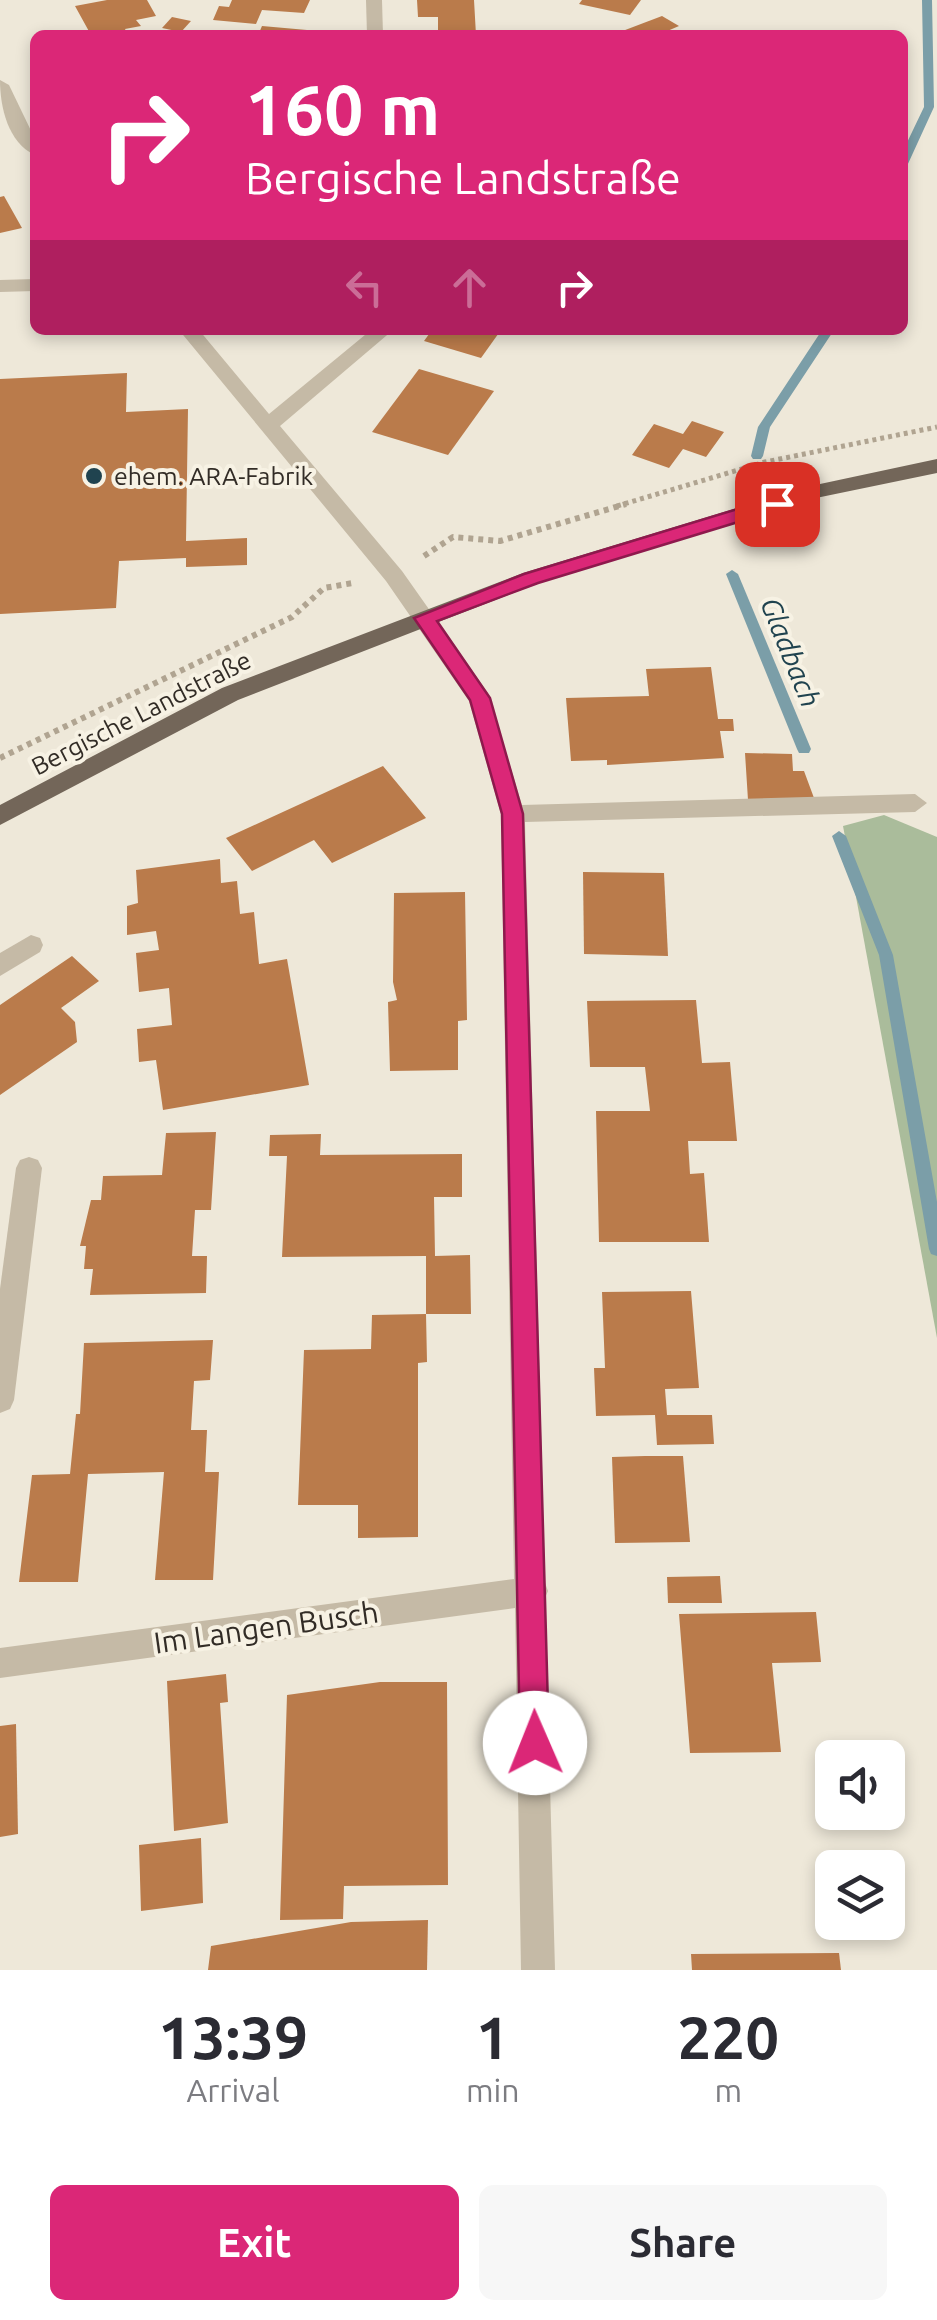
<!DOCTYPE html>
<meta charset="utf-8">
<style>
body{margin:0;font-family:Ubuntu,sans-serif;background:#f7f7f7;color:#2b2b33;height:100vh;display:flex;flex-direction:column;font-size:38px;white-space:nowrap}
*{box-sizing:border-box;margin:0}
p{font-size:32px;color:#7c7c81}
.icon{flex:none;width:55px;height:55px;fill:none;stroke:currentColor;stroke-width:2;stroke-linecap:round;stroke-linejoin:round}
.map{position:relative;height:1970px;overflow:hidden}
.panel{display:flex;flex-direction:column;background:#fff;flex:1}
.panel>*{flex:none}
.banner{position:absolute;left:30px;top:30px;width:878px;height:305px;border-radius:15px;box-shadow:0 5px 15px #0003;background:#db2777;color:#fff;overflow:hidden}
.controls{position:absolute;left:815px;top:1740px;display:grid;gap:20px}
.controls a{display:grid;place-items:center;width:90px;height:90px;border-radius:15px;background:#fff;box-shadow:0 5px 15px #0003;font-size:50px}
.pin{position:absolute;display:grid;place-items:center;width:85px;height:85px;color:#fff;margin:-42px;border-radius:20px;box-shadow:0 5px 15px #0006}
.me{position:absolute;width:110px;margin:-55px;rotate:359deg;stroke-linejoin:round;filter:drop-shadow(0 0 8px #0008)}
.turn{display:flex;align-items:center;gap:35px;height:210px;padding:0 50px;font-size:45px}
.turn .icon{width:130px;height:130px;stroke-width:2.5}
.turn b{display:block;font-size:70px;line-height:85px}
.lanes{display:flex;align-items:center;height:95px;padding:0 50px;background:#0003;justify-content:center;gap:50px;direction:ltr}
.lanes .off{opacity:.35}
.eta{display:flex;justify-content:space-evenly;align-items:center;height:170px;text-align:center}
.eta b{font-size:60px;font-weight:700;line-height:70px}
.primary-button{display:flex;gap:20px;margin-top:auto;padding:20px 50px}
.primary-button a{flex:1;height:115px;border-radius:15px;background:#db2777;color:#fff;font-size:40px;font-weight:700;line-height:115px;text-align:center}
.primary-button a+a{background:#f7f7f7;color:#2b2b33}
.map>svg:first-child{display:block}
.green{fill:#aabc9b}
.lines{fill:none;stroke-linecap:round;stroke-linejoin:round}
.stream{fill:#7b9ea8;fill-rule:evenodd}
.building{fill:#ba7b4b}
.path-far1{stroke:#b0a491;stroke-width:5;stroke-dasharray:4 4;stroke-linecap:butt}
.path{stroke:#b0a491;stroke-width:6;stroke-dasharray:5 5;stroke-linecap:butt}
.minor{fill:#c5baa6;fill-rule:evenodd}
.major{fill:#736659;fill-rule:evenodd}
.route{fill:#db2777;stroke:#8e194d;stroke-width:2.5}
.poi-dot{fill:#20434f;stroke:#f7f2e4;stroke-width:4}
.labels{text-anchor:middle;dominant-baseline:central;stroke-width:8;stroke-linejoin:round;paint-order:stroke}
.poi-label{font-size:25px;fill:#322c26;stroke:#f7f2e4;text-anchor:start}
.street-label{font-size:25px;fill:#322c26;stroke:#f7f2e4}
.water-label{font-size:28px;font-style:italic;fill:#20434f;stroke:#f7f2e4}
.near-street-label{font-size:30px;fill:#322c26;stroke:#f7f2e4}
</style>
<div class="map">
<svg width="937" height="1970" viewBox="0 0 937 1970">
<rect width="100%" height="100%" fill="#eee8d9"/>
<polygon class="green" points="884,815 937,837 937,1338 843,826"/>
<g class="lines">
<g class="stream">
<polygon points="922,0 932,0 934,107 907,166 902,169 902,153 924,107"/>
<polygon points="822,330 834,330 770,427 763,456 761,459 753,459 751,456 758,427"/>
<polygon points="732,570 738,574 811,749 809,753 799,753 797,749 726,574"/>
<polygon points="839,831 846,836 893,955 937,1202 937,1256 931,1254 929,1249 879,955 832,836"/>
</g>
</g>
<g class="building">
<polygon points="107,0 147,0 156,16 136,20 141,26 125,29 128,35 91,35 75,6"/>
<polygon points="232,0 310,0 304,13 262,10 256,24 213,20 219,6 229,7"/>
<polygon points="417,0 474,0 476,35 438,35 438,17 418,17"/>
<polygon points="582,0 641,0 630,15 579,4"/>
<polygon points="662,16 679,26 658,35 612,35"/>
<polygon points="172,17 191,21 181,32 162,28"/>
<polygon points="262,26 307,30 305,35 268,35 259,33"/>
<polygon points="4,196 22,228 0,233 0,197"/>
<polygon points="432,330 501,330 481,358 424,341"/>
<polygon points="419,369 494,391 448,455 372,432"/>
<polygon points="127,373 126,412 188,409 186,541 247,538 247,565 186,567 186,558 119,561 116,608 0,614 0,379"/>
<polygon points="692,421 724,432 706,457 683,449 669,468 632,455 654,424 683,434"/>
<polygon points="711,667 718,719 733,719 734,731 720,731 724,758 607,765 607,760 571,761 566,698 649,696 646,669"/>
<polygon points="745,753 792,754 793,771 804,771 814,798 748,800"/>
<polygon points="383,766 426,818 332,863 314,840 252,871 226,838"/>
<polygon points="220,859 221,883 237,881 240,914 254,912 259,964 287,959 309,1085 163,1110 156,1060 139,1062 137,1029 172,1025 169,988 139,992 136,953 159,950 156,931 127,935 127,906 138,903 136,870"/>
<polygon points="583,872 664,873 668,956 584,954"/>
<polygon points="465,892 467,1020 458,1021 458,1070 390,1071 388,1002 397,1000 393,982 394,893"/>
<polygon points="72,956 99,981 61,1008 75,1022 77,1042 0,1095 0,1005"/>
<polygon points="696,1000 702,1063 730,1062 737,1141 688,1141 690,1174 704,1173 709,1242 599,1242 596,1111 650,1111 645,1067 590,1067 587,1001"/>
<polygon points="216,1132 211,1210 195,1210 192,1256 207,1256 206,1293 90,1295 93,1269 84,1269 86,1246 80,1246 91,1200 101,1200 103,1176 162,1175 166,1133"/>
<polygon points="321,1134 320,1155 462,1154 462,1197 434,1197 435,1256 470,1255 471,1314 426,1314 426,1256 282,1257 287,1156 269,1156 270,1135"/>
<polygon points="691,1291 699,1388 665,1389 667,1415 712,1415 714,1444 657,1445 655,1415 596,1416 594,1368 605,1368 602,1292"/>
<polygon points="426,1314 427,1362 418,1363 418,1537 358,1538 358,1505 298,1505 304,1350 371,1349 372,1315"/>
<polygon points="213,1340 210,1380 194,1381 191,1430 207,1430 205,1472 219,1472 213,1580 155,1580 164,1472 88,1474 78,1582 19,1582 32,1475 70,1474 76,1414 80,1414 84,1343"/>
<polygon points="645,1456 683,1456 690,1542 615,1543 612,1457"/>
<polygon points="720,1576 722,1603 668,1603 667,1577"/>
<polygon points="816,1612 821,1662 772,1663 781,1752 690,1753 679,1614"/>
<polygon points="226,1674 228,1702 220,1703 228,1823 174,1831 167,1681"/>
<polygon points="380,1682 447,1682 448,1885 344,1886 343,1919 280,1920 287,1695"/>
<polygon points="16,1724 18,1834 0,1837 0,1726"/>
<polygon points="201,1838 203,1903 141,1911 139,1845"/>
<polygon points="428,1920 427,1970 208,1970 211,1946 351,1922"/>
<polygon points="839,1953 841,1970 692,1970 691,1954"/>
</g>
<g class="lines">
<polyline class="path-far1" points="617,506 765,462 937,427"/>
<g class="path">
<polyline points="424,556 453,537 500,541 626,504"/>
<polyline points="0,758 292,617 324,588 353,583"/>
</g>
<g class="minor">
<polygon points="366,0 382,0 383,35 367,35"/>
<path d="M0,80l9,5 26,54v16c-27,-12 -35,-48 -35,-75z"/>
<polygon points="35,279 35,291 0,292 0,280"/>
<polygon points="179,330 199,330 269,414 371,330 393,330 280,426 402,571 488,693 522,805 915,794 927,803 915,812 525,822 545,1583 548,1591 545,1598 555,1970 521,1970 515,1608 0,1678 0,1648 514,1579 501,814 469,701 386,581"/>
<polygon points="31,935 40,938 43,945 40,952 0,976 0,953"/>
<polygon points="29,1157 38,1160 42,1168 14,1400 10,1409 0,1413 0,1289 16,1168 20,1160"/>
</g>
<polygon class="major" points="937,459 937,473 816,498 539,583 238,700 0,825 0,805 222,688 523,573 806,487"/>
</g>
<polygon class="route" points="777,497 786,504 784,508 538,583 437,621 490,698 523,814 549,1743 545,1753 535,1757 525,1753 520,1743 502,814 470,700 414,618 524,574"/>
<circle class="poi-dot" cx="94" cy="476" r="10"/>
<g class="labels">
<g class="poi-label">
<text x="114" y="476">ehem. ARA-Fabrik</text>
</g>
<g class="street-label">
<text transform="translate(141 713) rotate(-27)">Bergische Landstraße</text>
</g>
<g class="water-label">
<text transform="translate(791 652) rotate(68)">Gladbach</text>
</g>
<g class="near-street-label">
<text transform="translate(266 1627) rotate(-8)">Im Langen Busch</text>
</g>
</g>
</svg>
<div class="controls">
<a><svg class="icon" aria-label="sound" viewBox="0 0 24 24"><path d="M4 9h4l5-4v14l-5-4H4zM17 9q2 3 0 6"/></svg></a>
<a><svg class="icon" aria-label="layers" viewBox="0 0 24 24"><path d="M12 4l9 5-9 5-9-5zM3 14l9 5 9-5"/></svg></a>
</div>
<div class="pin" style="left:777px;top:504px;background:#d93025"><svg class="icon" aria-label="arrive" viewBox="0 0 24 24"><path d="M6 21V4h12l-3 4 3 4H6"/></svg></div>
<svg class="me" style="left:535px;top:1743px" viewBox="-20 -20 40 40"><circle r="19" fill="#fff"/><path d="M0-13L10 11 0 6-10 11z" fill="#db2777"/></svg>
<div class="banner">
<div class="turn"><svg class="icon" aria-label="right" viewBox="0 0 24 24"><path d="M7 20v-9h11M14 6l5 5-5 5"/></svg><div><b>160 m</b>Bergische Landstraße</div></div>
<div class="lanes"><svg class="icon off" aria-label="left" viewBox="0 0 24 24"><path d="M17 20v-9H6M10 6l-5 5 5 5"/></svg><svg class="icon off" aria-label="ahead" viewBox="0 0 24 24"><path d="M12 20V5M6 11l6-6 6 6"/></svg><svg class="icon" aria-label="right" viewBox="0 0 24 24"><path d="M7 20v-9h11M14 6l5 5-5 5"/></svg></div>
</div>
</div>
<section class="panel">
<div class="eta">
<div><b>13:39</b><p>Arrival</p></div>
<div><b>1</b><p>min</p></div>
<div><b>220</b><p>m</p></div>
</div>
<div class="primary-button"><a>Exit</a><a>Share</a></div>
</section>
